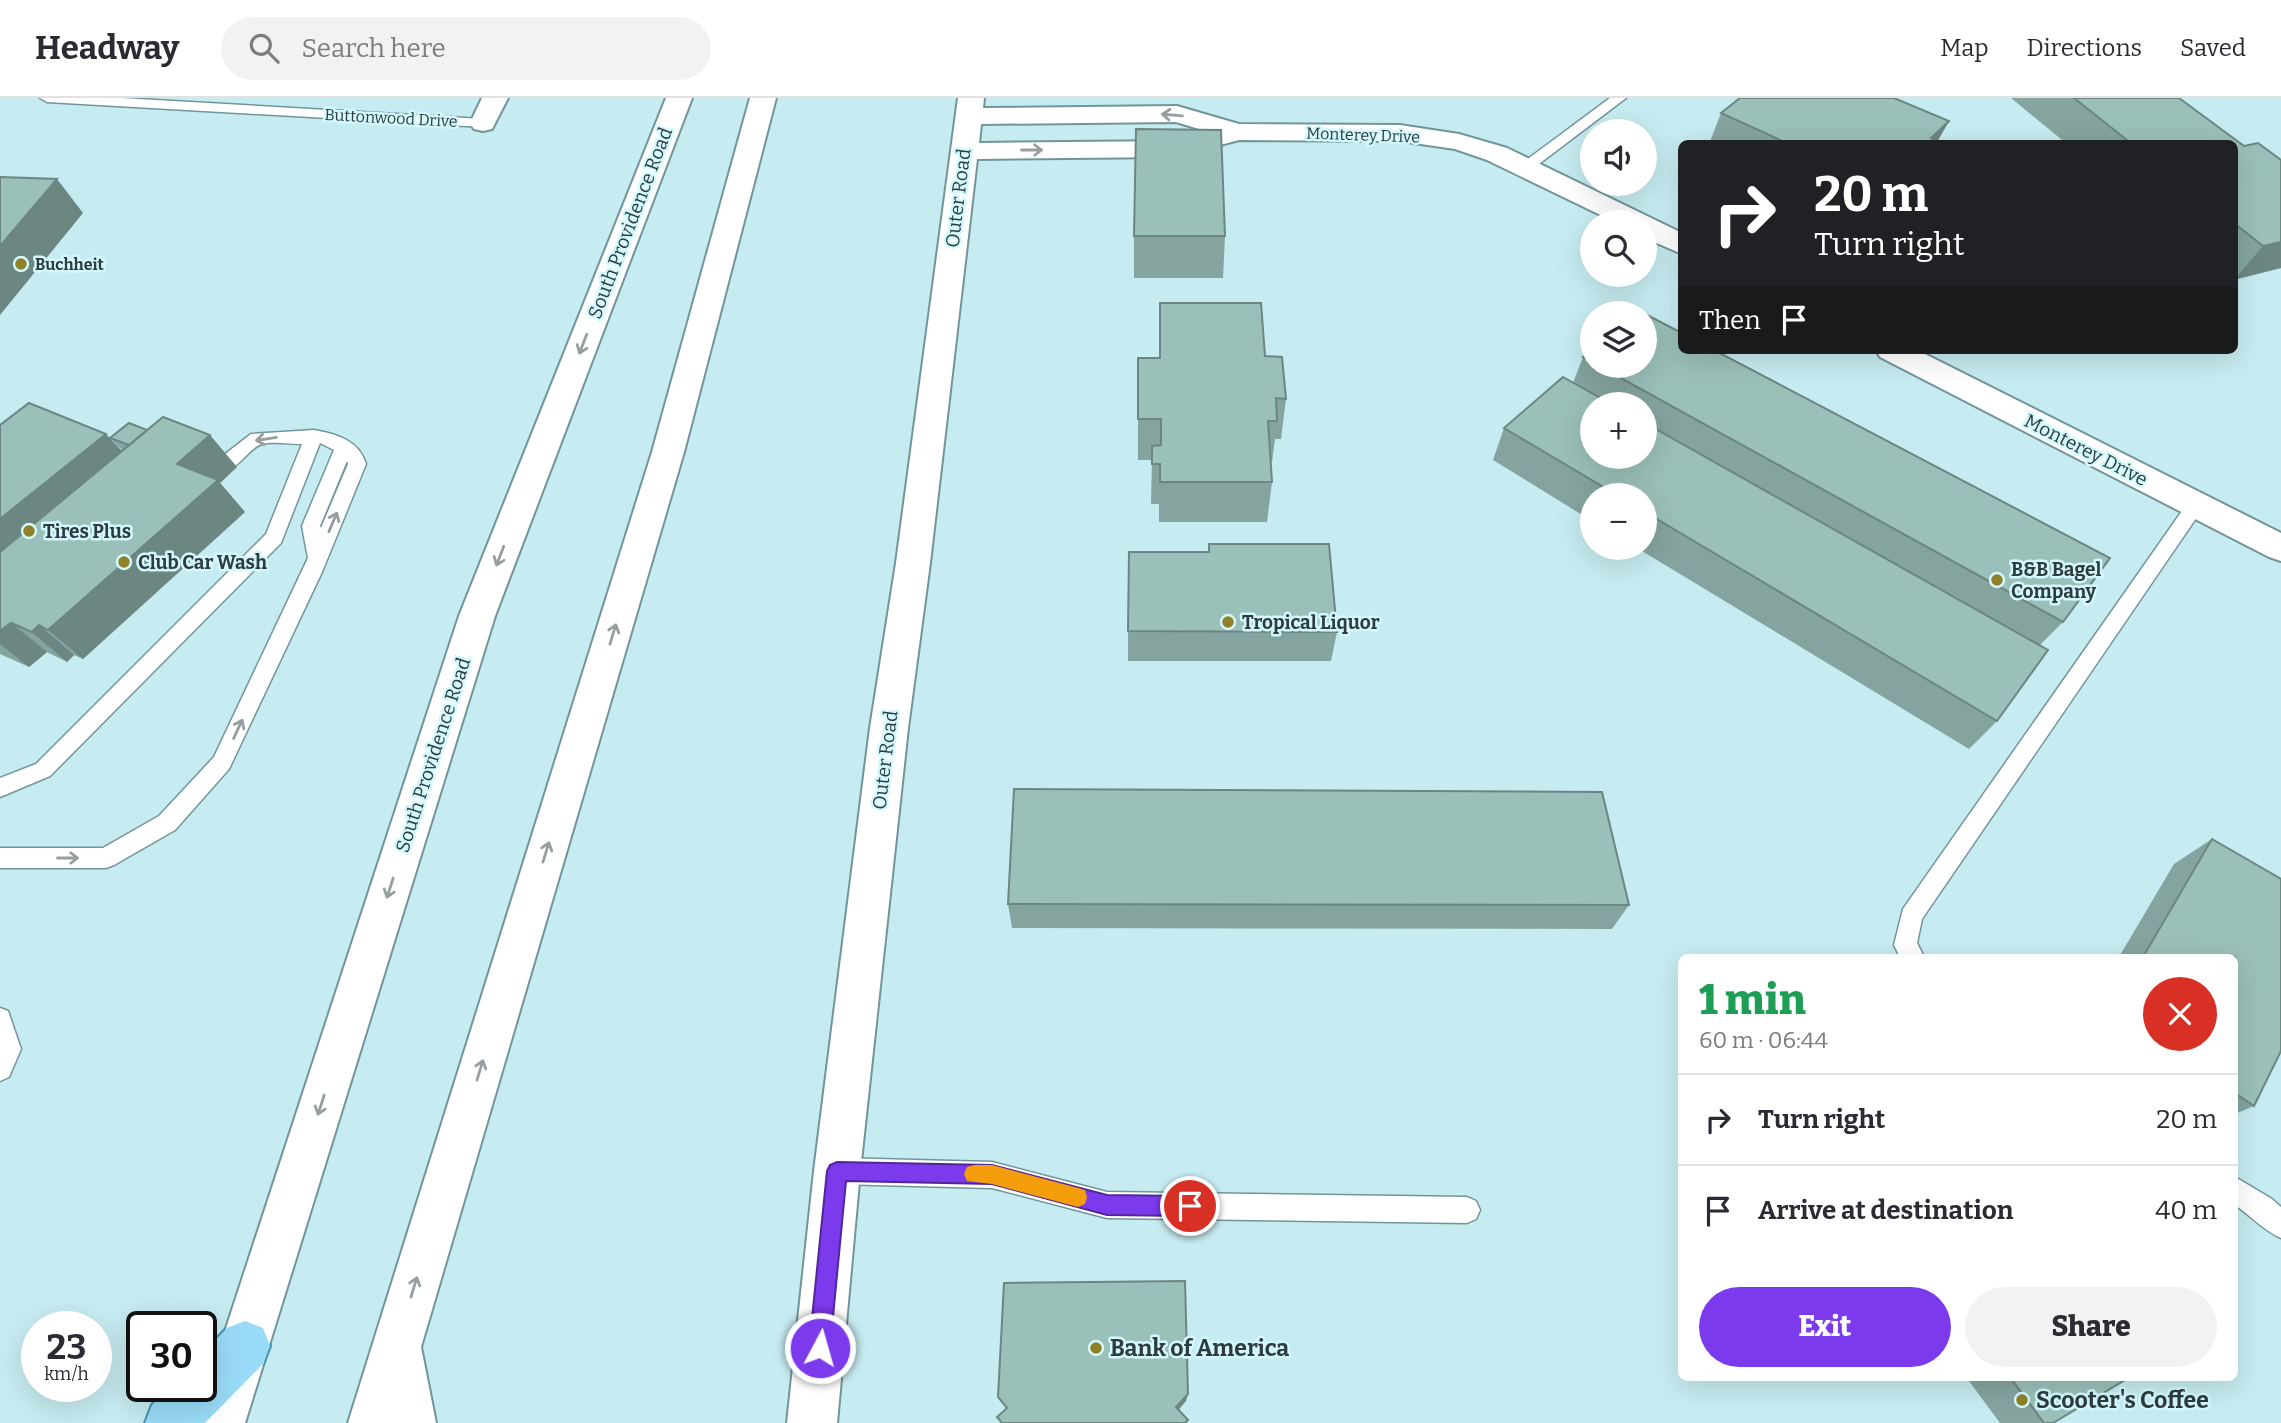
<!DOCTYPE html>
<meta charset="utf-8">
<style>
body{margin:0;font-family:Bitter,serif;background:#f2f2f3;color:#2b2b33;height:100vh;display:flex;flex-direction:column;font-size:26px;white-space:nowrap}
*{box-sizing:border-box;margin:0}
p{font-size:23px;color:#7c7c81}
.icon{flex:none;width:38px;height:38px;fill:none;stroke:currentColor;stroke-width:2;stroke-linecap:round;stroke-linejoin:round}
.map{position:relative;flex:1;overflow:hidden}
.side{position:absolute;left:1678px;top:856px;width:560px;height:427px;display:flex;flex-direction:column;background:#fff;border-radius:10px;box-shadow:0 7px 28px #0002}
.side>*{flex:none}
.guide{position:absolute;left:1678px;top:42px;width:560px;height:214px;border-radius:10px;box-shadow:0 7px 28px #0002;background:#202124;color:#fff;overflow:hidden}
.tools{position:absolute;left:1580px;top:21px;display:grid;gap:14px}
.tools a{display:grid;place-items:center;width:77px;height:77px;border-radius:50%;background:#fff;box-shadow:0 7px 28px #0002;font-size:35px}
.speed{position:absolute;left:21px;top:1213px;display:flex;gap:14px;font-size:35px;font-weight:700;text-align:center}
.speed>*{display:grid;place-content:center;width:91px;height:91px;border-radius:50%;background:#fff;box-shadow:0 7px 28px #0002;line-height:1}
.speed small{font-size:18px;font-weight:400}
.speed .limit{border:4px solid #111;border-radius:10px;background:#fff;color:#111}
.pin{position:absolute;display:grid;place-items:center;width:60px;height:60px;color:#fff;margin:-30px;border:4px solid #fff;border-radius:50%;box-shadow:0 2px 7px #0007}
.me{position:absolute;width:77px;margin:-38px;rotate:6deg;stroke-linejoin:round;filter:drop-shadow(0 0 5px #0008)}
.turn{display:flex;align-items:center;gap:24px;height:147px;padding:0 21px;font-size:32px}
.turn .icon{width:91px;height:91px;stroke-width:2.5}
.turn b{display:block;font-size:49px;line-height:60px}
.then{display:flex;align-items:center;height:66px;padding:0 21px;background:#0003;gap:14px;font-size:26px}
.round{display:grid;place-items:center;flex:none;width:74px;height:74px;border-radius:37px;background:#f2f2f3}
.overview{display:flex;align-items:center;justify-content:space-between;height:119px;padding:0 21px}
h1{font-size:42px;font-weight:800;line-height:52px;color:#1e9e55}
.primary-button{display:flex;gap:14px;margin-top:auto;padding:14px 21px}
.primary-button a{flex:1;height:80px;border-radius:42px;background:#7c3aed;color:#fff;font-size:28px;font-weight:800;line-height:80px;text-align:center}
.primary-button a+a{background:#f2f2f3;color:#2b2b33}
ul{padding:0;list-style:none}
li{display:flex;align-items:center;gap:21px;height:91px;padding:0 21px;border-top:2px solid #e1e1e2}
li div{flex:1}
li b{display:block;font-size:26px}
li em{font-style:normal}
header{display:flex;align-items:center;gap:42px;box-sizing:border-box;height:98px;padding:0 35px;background:#fff;border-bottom:2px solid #e1e1e2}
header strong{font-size:33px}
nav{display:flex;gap:38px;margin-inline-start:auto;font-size:24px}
.search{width:490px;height:63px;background:#f2f2f3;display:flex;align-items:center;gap:18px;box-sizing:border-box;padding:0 24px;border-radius:38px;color:#7c7c81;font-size:26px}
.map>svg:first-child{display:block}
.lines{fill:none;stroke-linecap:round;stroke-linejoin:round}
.lane-casing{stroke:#72959a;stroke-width:3}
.street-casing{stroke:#72959a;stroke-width:4}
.secondary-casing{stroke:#72959a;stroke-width:4}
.primary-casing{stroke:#4794b2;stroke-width:4}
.lane{fill:#fff;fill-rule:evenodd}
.street{fill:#fff;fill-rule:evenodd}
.secondary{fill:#fff;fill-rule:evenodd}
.primary{fill:#99dbf6;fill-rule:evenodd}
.wall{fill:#85a49f;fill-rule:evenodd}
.shaded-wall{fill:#6c8682}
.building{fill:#9bbfb9;stroke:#6c8682;stroke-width:2}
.oneway{stroke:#969e9f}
.route{fill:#7c3aed;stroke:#51269a;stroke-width:2}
.slow{fill:#f59e0b}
.poi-dot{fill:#908027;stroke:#d3f9fe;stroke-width:2.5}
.labels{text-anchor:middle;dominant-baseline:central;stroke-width:5;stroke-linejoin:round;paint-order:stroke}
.far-street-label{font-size:16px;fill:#2e3c3f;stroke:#d3f9fe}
.far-poi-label{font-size:16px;font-weight:bold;fill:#2e3c3f;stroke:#d3f9fe;text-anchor:start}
.street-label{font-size:19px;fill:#2e3c3f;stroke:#d3f9fe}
.poi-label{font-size:19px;font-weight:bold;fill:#2e3c3f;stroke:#d3f9fe;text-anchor:start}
.near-poi-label{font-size:23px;font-weight:bold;fill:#2e3c3f;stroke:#d3f9fe;text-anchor:start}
</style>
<header>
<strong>Headway</strong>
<div class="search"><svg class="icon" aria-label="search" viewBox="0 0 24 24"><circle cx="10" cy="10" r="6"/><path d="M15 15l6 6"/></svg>Search here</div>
<nav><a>Map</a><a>Directions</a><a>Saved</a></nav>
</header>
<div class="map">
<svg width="2281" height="1325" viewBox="0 0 2281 1325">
<rect width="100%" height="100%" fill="#c6ebf0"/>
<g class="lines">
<g class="lane-casing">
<g id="lane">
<polygon points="40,0 121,0 483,21 490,25 483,29 47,4"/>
<polygon points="1610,0 1626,0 1531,72 1521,72 1519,69 1521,66"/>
<path d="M314,332c22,4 45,10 52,34l-44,108 -93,197 -54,61 -61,35 -8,3h-106v-20h103l56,-32 55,-59 94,-199 -6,-32 32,-76 -14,-7 -39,100 -231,233 -50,21v-19l36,-14 230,-230 36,-90c-12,0 -28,-3 -40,0 -16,5 -23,29 -42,24l-3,-5 3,-5 31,-24zM347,363l1,3 -27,64 -1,-2z"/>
<polygon points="2195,401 2201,403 2204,408 2201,413 1922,821 1917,845 1924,859 1900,859 1894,847 1903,811 2189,403"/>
<polygon points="0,910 8,913 21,951 9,979 0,983"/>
<polygon points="837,1060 992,1064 1107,1094 1467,1099 1476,1103 1480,1112 1476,1121 1467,1125 1107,1120 992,1090 837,1086 828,1082 824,1073 828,1064"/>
<path d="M2235,1079l37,22 9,8v31c-17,-7 -31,-23 -46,-33z"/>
</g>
</g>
<g class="street-casing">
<g id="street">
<polygon points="482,0 508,0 492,31 483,33 474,31 470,25"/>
<path d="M958,0h26l-1,10 194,-2 62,18 161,1 59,9 48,14 175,85v21l-37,-16v-16h-30l-128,-62 -32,-11 -55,-8 -161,-1 -64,17 -198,2 -47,404 -22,165 -48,443 -23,252h-50l27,-252 56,-443 26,-165zM1176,24l33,10 -35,9 -195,2 2,-19z"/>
<polygon points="1876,252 1917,252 2281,435 2281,463 2269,459 1880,259"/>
</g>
</g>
<g class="secondary-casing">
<g id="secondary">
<polygon points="666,0 692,0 495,518 245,1325 195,1325 459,518"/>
<polygon points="750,0 776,0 684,354 421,1249 436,1325 348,1325 652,354"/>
</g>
</g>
<g class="primary-casing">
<polygon id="primary" points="245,1223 263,1230 270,1248 263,1266 205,1325 145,1325 152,1307 171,1288 201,1288 201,1257 227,1230"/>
</g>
<use href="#lane" class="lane"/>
<use href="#street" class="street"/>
<use href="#secondary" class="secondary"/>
<use href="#primary" class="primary"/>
</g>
<g class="wall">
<polygon points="2011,0 2179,0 2244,48 2258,45 2281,62 2281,170 2235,182 2235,46 2067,46"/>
<polygon points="1721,15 1949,23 1937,43 1943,46 1709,46"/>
<polygon points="1134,138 1225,138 1223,180 1134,180"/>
<polygon points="1160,205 1265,258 1286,301 1281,341 1275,341 1272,364 1271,364 1272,384 1267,424 1159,424 1159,406 1151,406 1152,362 1138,362 1138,260 1159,260"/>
<path d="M1592,250v18h53l418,256 -23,23 -43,76 -28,28 -332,-201h8v-53h-53v26l-99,-61 11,-32 69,-45 10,-26zM1592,306h53v53z"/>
<polygon points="0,327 122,353 123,352 121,351 110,340 237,369 220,385 245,414 83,561 74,557 67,564 47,554 29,569 0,556"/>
<polygon points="1128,533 1337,534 1331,563 1128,563"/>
<polygon points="2212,741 2281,781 2281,953 2254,1008 2235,1016 2235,859 2119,859 2174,766"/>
<polygon points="1008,806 1629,807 1612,831 1012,830"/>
<polygon points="1966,1279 2130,1279 2053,1325 2000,1325"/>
</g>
<g class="shaded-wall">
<polygon points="1949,23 1936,46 1931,40"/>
<polygon points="57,81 83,115 0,217 0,148"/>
<polygon points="2281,144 2281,170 2235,181 2263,148"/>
<polygon points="106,336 136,368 0,481 0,421"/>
<polygon points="210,337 237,369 220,385 245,414 83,561 48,532 177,366"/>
<polygon points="11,525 47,554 29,569 0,546 0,533"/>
<polygon points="39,527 74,557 67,564 32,534"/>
<polygon points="1188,1296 1186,1303 1175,1316 1176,1309"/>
</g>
<g class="building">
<polygon points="1740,0 1894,0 1949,23 1931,40 1943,46 1789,46 1721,15"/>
<polygon points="2074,0 2179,0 2244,48 2258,45 2281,62 2281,144 2263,148 2235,126 2235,46 2132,46"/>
<polygon points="1136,31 1221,32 1225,138 1134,138"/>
<polygon points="0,79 57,81 0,148"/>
<polygon points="1160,205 1261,205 1265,258 1282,259 1286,301 1276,300 1277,323 1268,323 1272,384 1160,384 1160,366 1152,366 1152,348 1161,347 1161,321 1138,321 1138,260 1160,260"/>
<polygon points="1636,211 1644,215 1631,215"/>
<polygon points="1645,216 1682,235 1682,252 1714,252 2110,460 2063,524 1599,268 1645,268"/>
<polygon points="1592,250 1592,264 1583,259"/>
<polygon points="1563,279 1611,306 1592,306 1592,359 1645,359 1645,325 2048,552 1997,623 1645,414 1645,397 1617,397 1504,330"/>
<polygon points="29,305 106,336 0,421 0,327"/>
<polygon points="163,319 210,337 177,366 218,382 48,532 39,527 32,534 11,525 0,533 0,454"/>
<polygon points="129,325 147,332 129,347 110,340"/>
<polygon points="1209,446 1329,446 1337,534 1128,533 1129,454 1209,454"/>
<polygon points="1014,691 1602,694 1629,807 1008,806"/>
<polygon points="2212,741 2281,781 2281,953 2254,1008 2235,995 2235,859 2143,859"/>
<polygon points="1185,1183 1188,1296 1176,1309 1188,1322 1185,1325 1002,1325 997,1319 1007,1310 998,1299 1004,1185"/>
<polygon points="2010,1279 2130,1279 2053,1325 2044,1325"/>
</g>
<defs><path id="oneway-shaft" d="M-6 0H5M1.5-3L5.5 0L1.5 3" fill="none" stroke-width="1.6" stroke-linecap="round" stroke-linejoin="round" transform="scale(1.75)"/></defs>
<g class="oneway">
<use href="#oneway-shaft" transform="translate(1172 17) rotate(-175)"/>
<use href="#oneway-shaft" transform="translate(1032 52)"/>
<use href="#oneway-shaft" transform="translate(583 246) rotate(111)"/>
<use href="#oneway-shaft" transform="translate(266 341) rotate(171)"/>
<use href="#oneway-shaft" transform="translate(333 424) rotate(-67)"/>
<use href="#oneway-shaft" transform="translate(500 458) rotate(111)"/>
<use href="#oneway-shaft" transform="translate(613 536) rotate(-73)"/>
<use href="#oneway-shaft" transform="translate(238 631) rotate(-65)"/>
<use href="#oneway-shaft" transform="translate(546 754) rotate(-73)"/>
<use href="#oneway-shaft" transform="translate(68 760)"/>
<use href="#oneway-shaft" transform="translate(390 790) rotate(108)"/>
<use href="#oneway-shaft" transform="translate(480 972) rotate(-73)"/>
<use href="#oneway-shaft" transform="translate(321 1007) rotate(108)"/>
<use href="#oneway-shaft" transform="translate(414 1189) rotate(-73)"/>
</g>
<polygon class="route" points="837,1064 992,1067 1107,1097 1190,1098 1197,1101 1200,1108 1197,1115 1190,1118 1107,1117 992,1086 846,1083 830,1250 827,1257 820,1260 812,1257 809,1250 827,1073 830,1067"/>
<polygon class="slow" points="974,1067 992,1067 1078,1090 1085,1092 1087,1099 1085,1106 1078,1109 992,1086 967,1083 964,1076 967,1069"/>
<g class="poi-dot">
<circle cx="21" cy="166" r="7"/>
<circle cx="29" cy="433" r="7"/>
<circle cx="124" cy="464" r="7"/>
<circle cx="1997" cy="482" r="7"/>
<circle cx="1228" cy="524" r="7"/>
<circle cx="1096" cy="1250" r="7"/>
<circle cx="2022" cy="1302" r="7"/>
</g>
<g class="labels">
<g class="far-street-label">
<text transform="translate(391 20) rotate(3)">Buttonwood Drive</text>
<text transform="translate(1363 37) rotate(2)">Monterey Drive</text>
</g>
<g class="far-poi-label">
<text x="35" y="166">Buchheit</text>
</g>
<g class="street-label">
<text transform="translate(958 100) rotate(-83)">Outer Road</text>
<text transform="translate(630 125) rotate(-69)">South Providence Road</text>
<text transform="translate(2086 352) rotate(27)">Monterey Drive</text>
<text transform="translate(433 657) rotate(-72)">South Providence Road</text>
<text transform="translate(885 662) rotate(-83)">Outer Road</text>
</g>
<g class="poi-label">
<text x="43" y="433">Tires Plus</text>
<text x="138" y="464">Club Car Wash</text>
<text x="2011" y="471">B&amp;B Bagel<tspan x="2011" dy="22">Company</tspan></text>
<text x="1242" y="524">Tropical Liquor</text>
</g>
<g class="near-poi-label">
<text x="1110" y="1250">Bank of America</text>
<text x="2036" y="1302">Scooter's Coffee</text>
</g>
</g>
</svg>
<div class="tools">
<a><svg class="icon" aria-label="sound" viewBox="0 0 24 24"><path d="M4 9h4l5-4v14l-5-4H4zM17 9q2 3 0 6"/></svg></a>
<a><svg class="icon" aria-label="search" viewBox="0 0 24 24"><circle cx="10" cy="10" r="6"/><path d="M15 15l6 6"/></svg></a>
<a><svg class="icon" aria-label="layers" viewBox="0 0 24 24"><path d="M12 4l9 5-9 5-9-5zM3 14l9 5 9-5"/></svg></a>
<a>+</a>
<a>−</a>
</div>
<div class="speed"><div>23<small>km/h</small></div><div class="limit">30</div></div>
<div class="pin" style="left:1190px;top:1108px;background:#d93025"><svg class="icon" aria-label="arrive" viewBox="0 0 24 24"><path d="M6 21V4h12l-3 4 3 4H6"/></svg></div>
<svg class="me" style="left:820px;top:1250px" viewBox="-20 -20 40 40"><circle r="17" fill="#7c3aed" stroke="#fff" stroke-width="3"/><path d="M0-11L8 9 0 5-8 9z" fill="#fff"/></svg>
<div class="guide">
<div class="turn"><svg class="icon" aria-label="right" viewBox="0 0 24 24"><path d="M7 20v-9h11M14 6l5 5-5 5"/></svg><div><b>20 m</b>Turn right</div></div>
<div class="then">Then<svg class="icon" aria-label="arrive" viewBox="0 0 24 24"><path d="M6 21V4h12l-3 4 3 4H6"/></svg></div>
</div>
<section class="side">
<div class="overview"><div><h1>1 min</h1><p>60 m · 06:44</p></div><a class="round" style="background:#d93025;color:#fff"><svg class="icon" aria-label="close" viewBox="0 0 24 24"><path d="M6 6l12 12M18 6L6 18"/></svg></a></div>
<ul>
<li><svg class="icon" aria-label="right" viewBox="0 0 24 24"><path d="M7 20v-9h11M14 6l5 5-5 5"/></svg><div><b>Turn right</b></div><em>20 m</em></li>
<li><svg class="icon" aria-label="arrive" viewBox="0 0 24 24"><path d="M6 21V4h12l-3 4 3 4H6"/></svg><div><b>Arrive at destination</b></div><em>40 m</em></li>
</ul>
<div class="primary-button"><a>Exit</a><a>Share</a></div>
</section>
</div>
